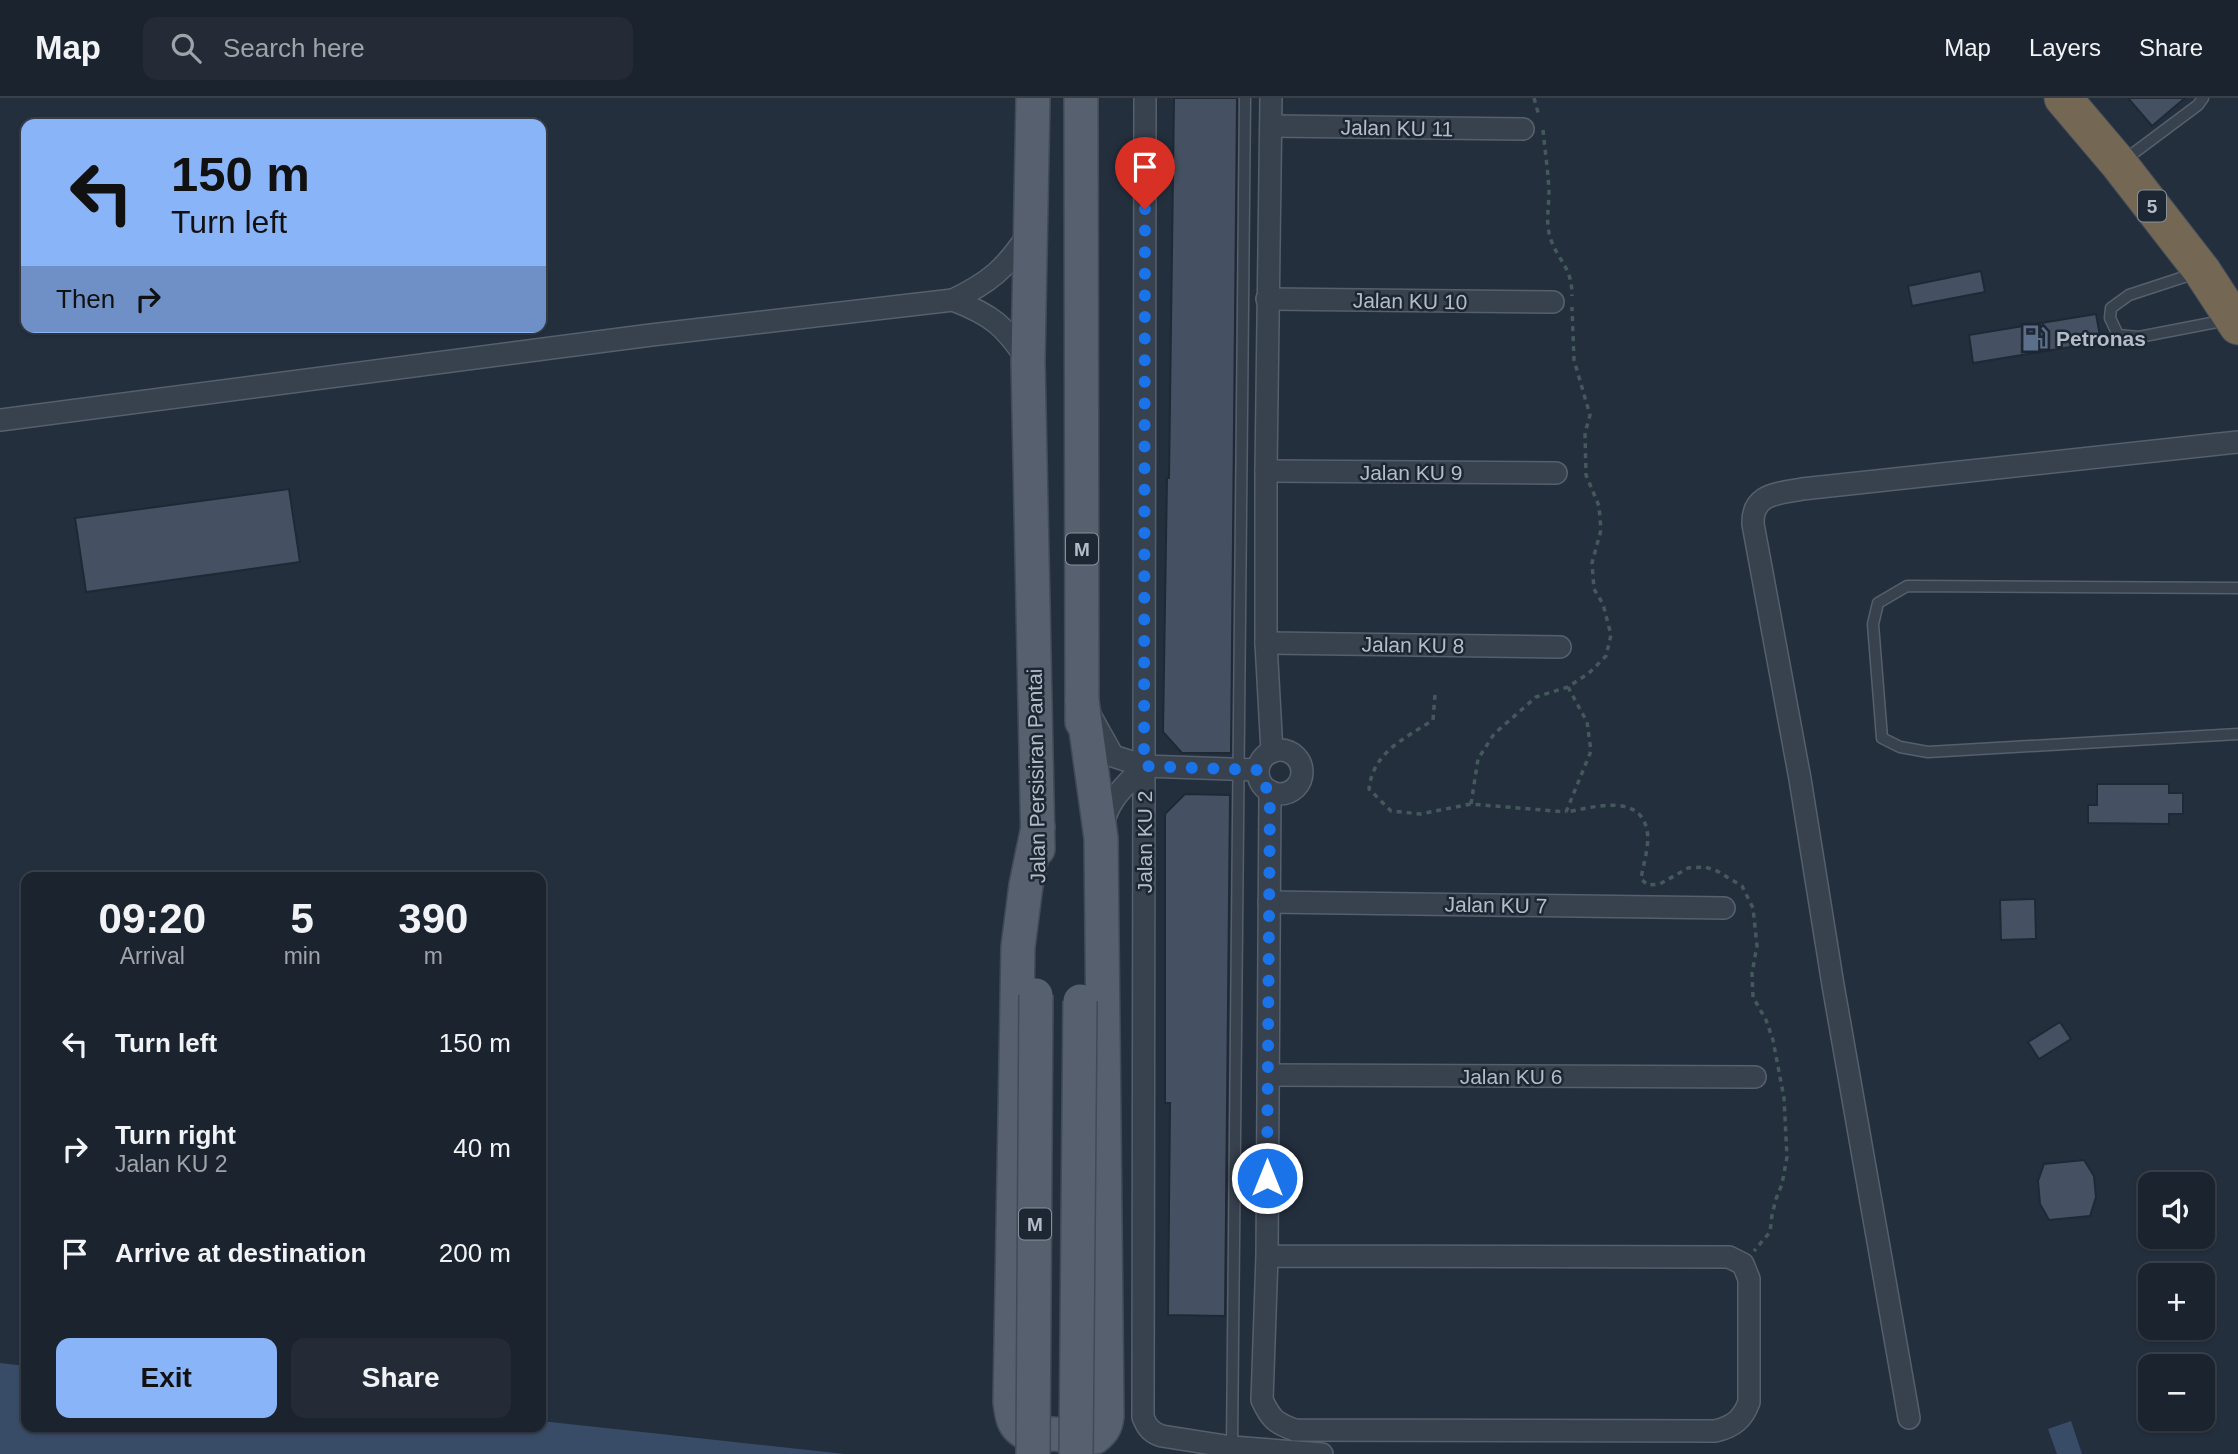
<!DOCTYPE html>
<meta charset="utf-8">
<style>
body{margin:0;font-family:Arial,sans-serif;background:#242b36;color:#f1f3f6;height:100vh;display:flex;flex-direction:column;font-size:26px;white-space:nowrap}
*{box-sizing:border-box;margin:0}
p{font-size:23px;color:#a0a4aa}
.icon{flex:none;width:38px;height:38px;fill:none;stroke:currentColor;stroke-width:2;stroke-linecap:round;stroke-linejoin:round}
.map{position:relative;flex:1;overflow:hidden}
.sheet{position:absolute;left:21px;top:774px;width:525px;height:560px;display:flex;flex-direction:column;background:#1b232e;border-radius:14px;box-shadow:0 2px 5px #0004,0 0 0 2px #39404a}
.sheet>*{flex:none}
.banner{position:absolute;left:21px;top:21px;width:525px;height:214px;border-radius:14px;box-shadow:0 2px 5px #0004,0 0 0 2px #39404a;background:#8ab4f8;color:#111;overflow:hidden}
.fabs{position:absolute;left:2138px;top:1074px;display:grid;gap:14px}
.fabs a{display:grid;place-items:center;width:77px;height:77px;border-radius:14px;background:#1b232e;box-shadow:0 2px 5px #0004,0 0 0 2px #39404a;font-size:35px}
.pin{position:absolute;display:grid;place-items:center;width:60px;height:60px;color:#fff;margin:-72px -30px;border-radius:50% 50% 50% 0;rotate:-45deg;box-shadow:0 0 7px #0007}
.pin .icon{rotate:45deg}
.me{position:absolute;width:77px;margin:-38px;rotate:0deg;stroke-linejoin:round;filter:drop-shadow(0 0 5px #0008)}
.turn{display:flex;align-items:center;gap:24px;height:147px;padding:0 35px;font-size:32px}
.turn .icon{width:91px;height:91px;stroke-width:2.5}
.turn b{display:block;font-size:49px;line-height:60px}
.then{display:flex;align-items:center;height:66px;padding:0 35px;background:#0003;gap:14px;font-size:26px}
.eta{display:flex;justify-content:space-evenly;align-items:center;height:119px;text-align:center}
.eta b{font-size:42px;font-weight:600;line-height:49px}
.primary-button{display:flex;gap:14px;margin-top:auto;padding:14px 35px}
.primary-button a{flex:1;height:80px;border-radius:14px;background:#8ab4f8;color:#111;font-size:28px;font-weight:600;line-height:80px;text-align:center}
.primary-button a+a{background:#242b36;color:#f1f3f6}
ul{padding:0;list-style:none}
li{display:flex;align-items:center;gap:21px;height:105px;padding:0 35px}
li div{flex:1}
li b{display:block;font-size:26px}
li em{font-style:normal}
header{display:flex;align-items:center;gap:42px;box-sizing:border-box;height:98px;padding:0 35px;background:#1b232e;border-bottom:2px solid #39404a}
header strong{font-size:33px}
nav{display:flex;gap:38px;margin-inline-start:auto;font-size:24px}
.search{width:490px;height:63px;background:#242b36;display:flex;align-items:center;gap:18px;box-sizing:border-box;padding:0 24px;border-radius:14px;color:#a0a4aa;font-size:26px}
.map>svg:first-child{display:block}
.water{fill:#394c67}
.building{fill:#455162;stroke:#1f2835;stroke-width:2}
.lines{fill:none;stroke-linecap:round;stroke-linejoin:round}
.lane-casing{stroke:#565f6c;stroke-width:13}
.street-casing{stroke:#565f6c;stroke-width:24}
.primary-casing{stroke:#414a57;stroke-width:36}
.highway-casing{stroke:#434c59;stroke-width:39}
.path{stroke:#44595c;stroke-width:3.5;stroke-dasharray:5 5;stroke-linecap:butt}
.lane{stroke:#38414e;stroke-width:10}
.street{stroke:#38414e;stroke-width:21}
.primary{stroke:#56606e;stroke-width:33}
.highway{stroke:#746855;stroke-width:37}
.primary-bridge-casing{stroke:#414a57;stroke-width:36;stroke-linecap:butt}
.primary-bridge{stroke:#56606e;stroke-width:33}
.route{stroke:#1a73e8;stroke-width:12;stroke-dasharray:0 21.6}
.labels{text-anchor:middle;dominant-baseline:central;stroke-width:5;stroke-linejoin:round;paint-order:stroke}
.shield{fill:#1d2633;stroke:#878f9c;stroke-width:2}
.shield-label{font-size:19px;font-weight:bold;fill:#b4bcc9}
.street-label{font-size:21px;fill:#b4bcc9;stroke:#1d2633}
.poi-label{font-size:21px;font-weight:bold;fill:#b4bcc9;stroke:#1d2633;text-anchor:start}
</style>
<header>
<strong>Map</strong>
<div class="search"><svg class="icon" aria-label="search" viewBox="0 0 24 24"><circle cx="10" cy="10" r="6"/><path d="M15 15l6 6"/></svg>Search here</div>
<nav><a>Map</a><a>Layers</a><a>Share</a></nav>
</header>
<div class="map">
<svg width="2238" height="1356" viewBox="0 0 2238 1356">
<rect width="100%" height="100%" fill="#242f3e"/>
<g class="water">
<polygon points="0,1265 26,1268 26,1328 541,1328 541,1323 845,1356 0,1356"/>
<polygon points="2071,1323 2082,1356 2057,1356 2048,1331"/>
</g>
<g class="building">
<polygon points="1174,0 1237,0 1231,655 1182,655 1163,634 1167,380 1169,380"/>
<polygon points="2128,0 2185,0 2152,28"/>
<polygon points="1981,173 1985,194 1912,208 1908,188"/>
<polygon points="2096,216 2101,244 1973,265 1969,237"/>
<polygon points="289,391 300,464 86,494 75,420"/>
<polygon points="2097,686 2169,686 2169,695 2183,695 2183,716 2169,716 2169,726 2088,725 2088,707 2097,707"/>
<polygon points="1185,696 1230,697 1225,1218 1168,1217 1170,1005 1165,1005 1165,716"/>
<polygon points="2035,801 2036,841 2001,842 2000,802"/>
<polygon points="2060,924 2071,941 2039,961 2028,944"/>
<polygon points="2084,1062 2094,1078 2096,1099 2090,1118 2049,1122 2040,1106 2038,1083 2044,1066"/>
</g>
<g class="lines">
<g class="lane-casing">
<g id="lane">
<polyline points="2123,63 2198,7 2203,0"/>
<polyline points="2196,175 2129,197 2111,210 2110,220 2118,237 2139,239 2227,222"/>
<polyline points="2238,490 1907,488 1878,505 1873,526 1882,640 1900,649 1928,654 2238,636"/>
<polyline points="1232,1349 1245,0"/>
</g>
</g>
<g class="street-casing">
<g id="street">
<path d="M1145,0l-2,1319c4,11 9,16 19,19l70,11 90,7"/>
<polyline points="1271,0 1266,373 1266,545 1272,654"/>
<polyline points="1272,28 1523,31"/>
<polyline points="1267,201 1553,204"/>
<path d="M953,202c39,15 52,26 75,61"/>
<path d="M0,322l651,-85 302,-35c37,-18 52,-31 75,-65"/>
<polyline points="1266,373 1556,375"/>
<polyline points="1266,545 1560,549"/>
<polyline points="1090,617 1113,658 1144,668 1258,672"/>
<circle cx="1280" cy="674" r="22"/>
<path d="M1103,728c4,-26 23,-41 41,-60"/>
<polyline points="1269,804 1724,810"/>
<polyline points="1268,977 1755,979"/>
<path d="M1267,1158l462,1 14,7 6,15v123c-6,17 -16,25 -34,29l-420,-1c-20,-7 -24,-11 -33,-30l5,-144 3,-465"/>
<path d="M1909,1320l-76,-433 -33,-206 -47,-255c-1,-31 25,-30 49,-35l436,-47"/>
</g>
</g>
<g class="primary-casing">
<g id="primary">
<polyline points="1033,0 1028,263 1038,751"/>
<polyline points="1081,0 1082,624"/>
<path d="M1038,729l-12,58 -8,62 -8,455c2,13 2,23 14,30l71,5c8,-6 11,-11 12,-21l-6,-578 -19,-137"/>
</g>
</g>
<g class="highway-casing">
<polyline id="highway" points="2063,0 2119,66 2202,173 2238,228"/>
</g>
<g class="path">
<polyline points="1534,0 1539,18"/>
<path d="M1543,32c2,20 5,41 6,61 0,17 -4,32 2,49 8,22 21,27 21,56"/>
<path d="M1568,589l19,35 4,29 -25,61c26,-4 73,-20 81,18 3,15 -4,35 -6,49l7,6 12,-1 28,-16 17,-1 12,4 25,15 11,22 4,38 -5,27 1,24 13,23 7,20 11,58 3,59 -5,27 -6,15 -4,16 -2,17 -16,19"/>
<path d="M1435,597l-2,25c-29,19 -60,32 -64,69l22,22 29,3 51,-10 95,8"/>
<polyline points="1471,706 1478,661 1494,636 1536,599 1568,589 1589,575 1606,558 1611,537 1603,506 1594,491 1592,465 1601,432 1599,408 1586,377 1585,335 1590,317 1574,262 1572,209"/>
</g>
<use href="#lane" class="lane"/>
<use href="#street" class="street"/>
<use href="#primary" class="primary"/>
<use href="#highway" class="highway"/>
<g class="primary-bridge-casing">
<g id="primary-bridge">
<polyline points="1033,1356 1036,897"/>
<polyline points="1076,1356 1080,903"/>
</g>
</g>
<use href="#primary-bridge" class="primary-bridge"/>
</g>
<g class="lines">
<polyline class="route" points="1145,111 1144,668 1258,672 1261,684 1270,694 1267,1080"/>
</g>
<defs>
<g id="fuel-bare" transform="scale(2.1)"><path d="M-5.5-6h7V0h2V4h1.3V-2.5L3-4.5l.8-.8L6-3V5H2.5V1h-1V6h-7ZM-4.2-4.7v3.2H.2V-4.7Z" fill="#5c6f8a" stroke="#1d2633" stroke-width="2.5" paint-order="stroke"/></g>
</defs>
<g fill-rule="evenodd">
<use href="#fuel-bare" x="2035" y="240"/>
</g>
<g class="labels">
<g class="shield">
<rect x="2138" y="92.5" width="28" height="31" rx="5"/>
<rect x="1066" y="435.5" width="32" height="31" rx="5"/>
<rect x="1019" y="1110.5" width="32" height="31" rx="5"/>
</g>
<g class="shield-label">
<text x="2152" y="108">5</text>
<text x="1082" y="451">M</text>
<text x="1035" y="1126">M</text>
</g>
<g class="street-label">
<text transform="translate(1397 30) rotate(1)">Jalan KU 11</text>
<text transform="translate(1410 203) rotate(1)">Jalan KU 10</text>
<text x="1411" y="374">Jalan KU 9</text>
<text transform="translate(1413 547) rotate(1)">Jalan KU 8</text>
<text transform="translate(1036 678) rotate(-91)">Jalan Persisiran Pantai</text>
<text transform="translate(1144 744) rotate(-90)">Jalan KU 2</text>
<text transform="translate(1496 807) rotate(1)">Jalan KU 7</text>
<text x="1511" y="978">Jalan KU 6</text>
</g>
<g class="poi-label">
<text x="2056" y="240">Petronas</text>
</g>
</g>
</svg>
<div class="fabs">
<a><svg class="icon" aria-label="sound" viewBox="0 0 24 24"><path d="M4 9h4l5-4v14l-5-4H4zM17 9q2 3 0 6"/></svg></a>
<a>+</a>
<a>−</a>
</div>
<div class="pin" style="left:1145px;top:111px;background:#d93025"><svg class="icon" aria-label="arrive" viewBox="0 0 24 24"><path d="M6 21V4h12l-3 4 3 4H6"/></svg></div>
<svg class="me" style="left:1267px;top:1080px" viewBox="-20 -20 40 40"><circle r="17" fill="#1a73e8" stroke="#fff" stroke-width="3"/><path d="M0-11L8 9 0 5-8 9z" fill="#fff"/></svg>
<div class="banner">
<div class="turn"><svg class="icon" aria-label="left" viewBox="0 0 24 24"><path d="M17 20v-9H6M10 6l-5 5 5 5"/></svg><div><b>150 m</b>Turn left</div></div>
<div class="then">Then<svg class="icon" aria-label="right" viewBox="0 0 24 24"><path d="M7 20v-9h11M14 6l5 5-5 5"/></svg></div>
</div>
<section class="sheet">
<div class="eta">
<div><b>09:20</b><p>Arrival</p></div>
<div><b>5</b><p>min</p></div>
<div><b>390</b><p>m</p></div>
</div>
<ul>
<li><svg class="icon" aria-label="left" viewBox="0 0 24 24"><path d="M17 20v-9H6M10 6l-5 5 5 5"/></svg><div><b>Turn left</b></div><em>150 m</em></li>
<li><svg class="icon" aria-label="right" viewBox="0 0 24 24"><path d="M7 20v-9h11M14 6l5 5-5 5"/></svg><div><b>Turn right</b><p>Jalan KU 2</p></div><em>40 m</em></li>
<li><svg class="icon" aria-label="arrive" viewBox="0 0 24 24"><path d="M6 21V4h12l-3 4 3 4H6"/></svg><div><b>Arrive at destination</b></div><em>200 m</em></li>
</ul>
<div class="primary-button"><a>Exit</a><a>Share</a></div>
</section>
</div>
